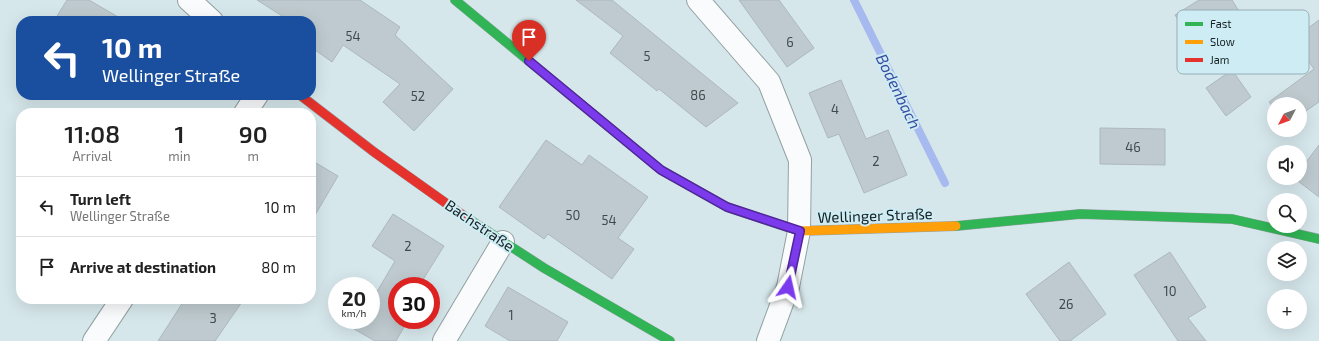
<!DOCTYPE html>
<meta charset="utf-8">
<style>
body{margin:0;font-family:"Exo 2",sans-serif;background:#f6f6f6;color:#222;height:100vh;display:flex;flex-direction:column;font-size:15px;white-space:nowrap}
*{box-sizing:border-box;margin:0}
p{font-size:13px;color:#767676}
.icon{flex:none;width:22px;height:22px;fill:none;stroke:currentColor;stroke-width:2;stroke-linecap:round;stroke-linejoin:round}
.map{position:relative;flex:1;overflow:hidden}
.panel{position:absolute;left:16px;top:108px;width:300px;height:196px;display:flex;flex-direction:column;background:#fff;border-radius:16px;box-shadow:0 4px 16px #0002}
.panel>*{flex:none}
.banner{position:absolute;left:16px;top:16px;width:300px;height:84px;border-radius:16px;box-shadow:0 4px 16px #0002;background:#1a4fa0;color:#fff;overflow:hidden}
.needle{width:26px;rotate:229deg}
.buttons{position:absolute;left:1267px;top:97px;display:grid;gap:8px}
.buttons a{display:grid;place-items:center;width:40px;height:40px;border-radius:50%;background:#fff;box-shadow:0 4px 16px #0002;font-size:20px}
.speed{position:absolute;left:328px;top:277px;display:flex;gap:8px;font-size:20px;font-weight:700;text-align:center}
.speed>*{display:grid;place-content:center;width:52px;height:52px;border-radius:50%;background:#fff;box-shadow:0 4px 16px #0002;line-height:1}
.speed small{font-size:10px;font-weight:400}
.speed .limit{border:6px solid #d22;background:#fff;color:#111}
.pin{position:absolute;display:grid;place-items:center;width:34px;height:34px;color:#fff;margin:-41px -17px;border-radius:50% 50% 50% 0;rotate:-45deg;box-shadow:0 0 4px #0007}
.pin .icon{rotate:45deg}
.me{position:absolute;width:44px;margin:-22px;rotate:11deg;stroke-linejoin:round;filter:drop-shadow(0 0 3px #0008)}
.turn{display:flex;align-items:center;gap:14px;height:84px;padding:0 20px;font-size:18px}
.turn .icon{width:52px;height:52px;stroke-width:2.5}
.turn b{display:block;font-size:28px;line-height:34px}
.eta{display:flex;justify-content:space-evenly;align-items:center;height:68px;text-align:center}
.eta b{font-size:24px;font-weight:600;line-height:28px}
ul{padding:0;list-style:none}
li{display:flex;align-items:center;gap:12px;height:60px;padding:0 20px;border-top:1px solid #e0e0e0}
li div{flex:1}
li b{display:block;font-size:15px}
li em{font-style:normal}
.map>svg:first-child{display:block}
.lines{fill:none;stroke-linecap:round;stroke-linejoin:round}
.stream{stroke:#a6baef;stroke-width:8}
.building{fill:#becacf;stroke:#adb8bd}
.street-casing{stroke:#93a0a2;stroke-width:24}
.fast-casing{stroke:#93a0a2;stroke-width:10}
.slow-casing{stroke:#93a0a2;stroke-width:10}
.jam-casing{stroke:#93a0a2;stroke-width:10}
.street{stroke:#f9fbfc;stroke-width:22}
.fast{stroke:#30b455;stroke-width:9}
.slow{stroke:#ff9f0a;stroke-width:9}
.jam{stroke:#e5322d;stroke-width:9}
.route-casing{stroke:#51269a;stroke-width:10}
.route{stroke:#7c3aed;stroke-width:7}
.labels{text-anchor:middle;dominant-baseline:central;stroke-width:4;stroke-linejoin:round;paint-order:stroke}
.number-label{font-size:13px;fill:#3f4a4e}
.street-label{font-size:15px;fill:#152023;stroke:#ceecf3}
.water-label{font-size:16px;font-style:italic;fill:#3a4aa1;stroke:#ceecf3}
.key{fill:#ceecf3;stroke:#96afb5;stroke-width:1}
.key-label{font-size:11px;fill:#152023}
</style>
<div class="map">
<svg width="1319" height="341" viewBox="0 0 1319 341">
<rect width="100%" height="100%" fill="#d6e7eb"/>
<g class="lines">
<polyline class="stream" points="854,0 945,183"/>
</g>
<g class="building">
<polygon points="67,0 89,0 125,21 54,21"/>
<polygon points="257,0 360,0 400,27 395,35 453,89 414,131 383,102 400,84 343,45 332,62 311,47 311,21 290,21"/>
<polygon points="576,0 612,0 738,103 706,127 659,89 657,91 610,53 623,36"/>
<polygon points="739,0 779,0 814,48 787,67"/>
<polygon points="1199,0 1232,0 1259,43 1212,73 1175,15"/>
<polygon points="1319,20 1319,102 1300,115 1300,104 1274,104 1274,108 1269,102 1314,69 1293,39"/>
<polygon points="1232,70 1251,97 1226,116 1206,88"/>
<polygon points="841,80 866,139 888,130 907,175 864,193 839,134 828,138 809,93"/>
<polygon points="1100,128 1165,129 1165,165 1100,164"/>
<polygon points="546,140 582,165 589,155 648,197 618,238 634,249 612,279 548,234 544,239 499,207"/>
<polygon points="1319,145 1319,197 1294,178 1300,178 1300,170"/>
<polygon points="311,160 338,176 311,222"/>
<polygon points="393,214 444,246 419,286 397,286 397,320 408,320 396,341 375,341 354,329 360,320 371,320 371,302 395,261 372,246"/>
<polygon points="1170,252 1206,307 1188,318 1206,341 1178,341 1134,275"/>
<polygon points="1069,262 1106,314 1070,341 1060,341 1026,294"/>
<polygon points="508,287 568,322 557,341 510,341 485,326"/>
<polygon points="185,299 244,299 215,341 158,341"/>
</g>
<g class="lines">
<g class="street-casing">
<g id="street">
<polyline points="189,0 212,21"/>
<polyline points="698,0 769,82 800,160 799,231 788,287 768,341"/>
<polyline points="245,113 257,95"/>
<polyline points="94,341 122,299"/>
<polyline points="444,341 503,242"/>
</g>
</g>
<g class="fast-casing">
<g id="fast">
<polyline points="455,0 661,170 727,207 796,230"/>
<polyline points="464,216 544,268 670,341"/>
<polyline points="956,226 1080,214 1232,219 1319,239"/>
</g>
</g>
<g class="slow-casing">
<polyline id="slow" points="796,230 799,231 956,226"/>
</g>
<g class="jam-casing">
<polyline id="jam" points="300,95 374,152 464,216"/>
</g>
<use href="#street" class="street"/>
<use href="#fast" class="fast"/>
<use href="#slow" class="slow"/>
<use href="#jam" class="jam"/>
</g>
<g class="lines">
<g class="route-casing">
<polyline id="route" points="529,61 661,170 727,207 800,231 788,287"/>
</g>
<use href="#route" class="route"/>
</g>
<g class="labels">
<g class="number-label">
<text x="353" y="36">54</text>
<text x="790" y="42">6</text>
<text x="647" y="56">5</text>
<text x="698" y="95">86</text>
<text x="418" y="96">52</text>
<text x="835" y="109">4</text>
<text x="1133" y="147">46</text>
<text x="876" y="161">2</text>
<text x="573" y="215">50</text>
<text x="609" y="220">54</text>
<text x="408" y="246">2</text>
<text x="1170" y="291">10</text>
<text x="1066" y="304">26</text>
<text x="511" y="315">1</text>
<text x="213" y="318">3</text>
</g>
<g class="street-label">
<text transform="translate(875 215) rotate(-2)">Wellinger Straße</text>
<text transform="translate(480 225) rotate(34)">Bachstraße</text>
</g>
<g class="water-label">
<text transform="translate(899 91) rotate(64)">Bodenbach</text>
</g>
</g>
<rect x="1177" y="10" width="132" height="64" rx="6" class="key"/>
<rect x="1185" y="22" width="18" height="4" fill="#30b455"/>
<rect x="1185" y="40" width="18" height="4" fill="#ff9f0a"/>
<rect x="1185" y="58" width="18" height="4" fill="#e5322d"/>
<g class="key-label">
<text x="1210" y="28">Fast</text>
<text x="1210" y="46">Slow</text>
<text x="1210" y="64">Jam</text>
</g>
</svg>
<div class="buttons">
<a><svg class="needle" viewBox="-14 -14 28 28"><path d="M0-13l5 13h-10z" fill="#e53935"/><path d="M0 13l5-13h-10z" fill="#767676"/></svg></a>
<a><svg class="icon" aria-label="sound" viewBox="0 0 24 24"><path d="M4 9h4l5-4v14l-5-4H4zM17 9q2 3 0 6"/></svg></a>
<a><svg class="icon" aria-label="search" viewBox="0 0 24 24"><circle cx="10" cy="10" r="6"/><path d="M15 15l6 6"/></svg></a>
<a><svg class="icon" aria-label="layers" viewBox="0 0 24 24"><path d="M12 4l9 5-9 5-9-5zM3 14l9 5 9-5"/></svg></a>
<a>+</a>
</div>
<div class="speed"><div>20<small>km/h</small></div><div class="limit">30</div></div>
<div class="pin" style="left:529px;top:61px;background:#d93025"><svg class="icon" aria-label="arrive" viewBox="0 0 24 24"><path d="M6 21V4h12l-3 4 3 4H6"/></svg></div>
<svg class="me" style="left:788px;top:287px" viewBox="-20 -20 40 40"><path d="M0-17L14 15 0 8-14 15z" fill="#7c3aed" stroke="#fff" stroke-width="4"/></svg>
<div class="banner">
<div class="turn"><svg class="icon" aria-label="left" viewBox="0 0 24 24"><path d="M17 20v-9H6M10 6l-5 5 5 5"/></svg><div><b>10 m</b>Wellinger Straße</div></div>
</div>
<section class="panel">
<div class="eta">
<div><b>11:08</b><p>Arrival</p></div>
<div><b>1</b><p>min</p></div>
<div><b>90</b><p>m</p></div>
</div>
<ul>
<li><svg class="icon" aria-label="left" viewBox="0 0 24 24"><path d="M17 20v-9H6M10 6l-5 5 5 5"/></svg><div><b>Turn left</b><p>Wellinger Straße</p></div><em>10 m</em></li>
<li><svg class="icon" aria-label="arrive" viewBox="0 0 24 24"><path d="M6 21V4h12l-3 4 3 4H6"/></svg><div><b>Arrive at destination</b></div><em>80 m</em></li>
</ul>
</section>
</div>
